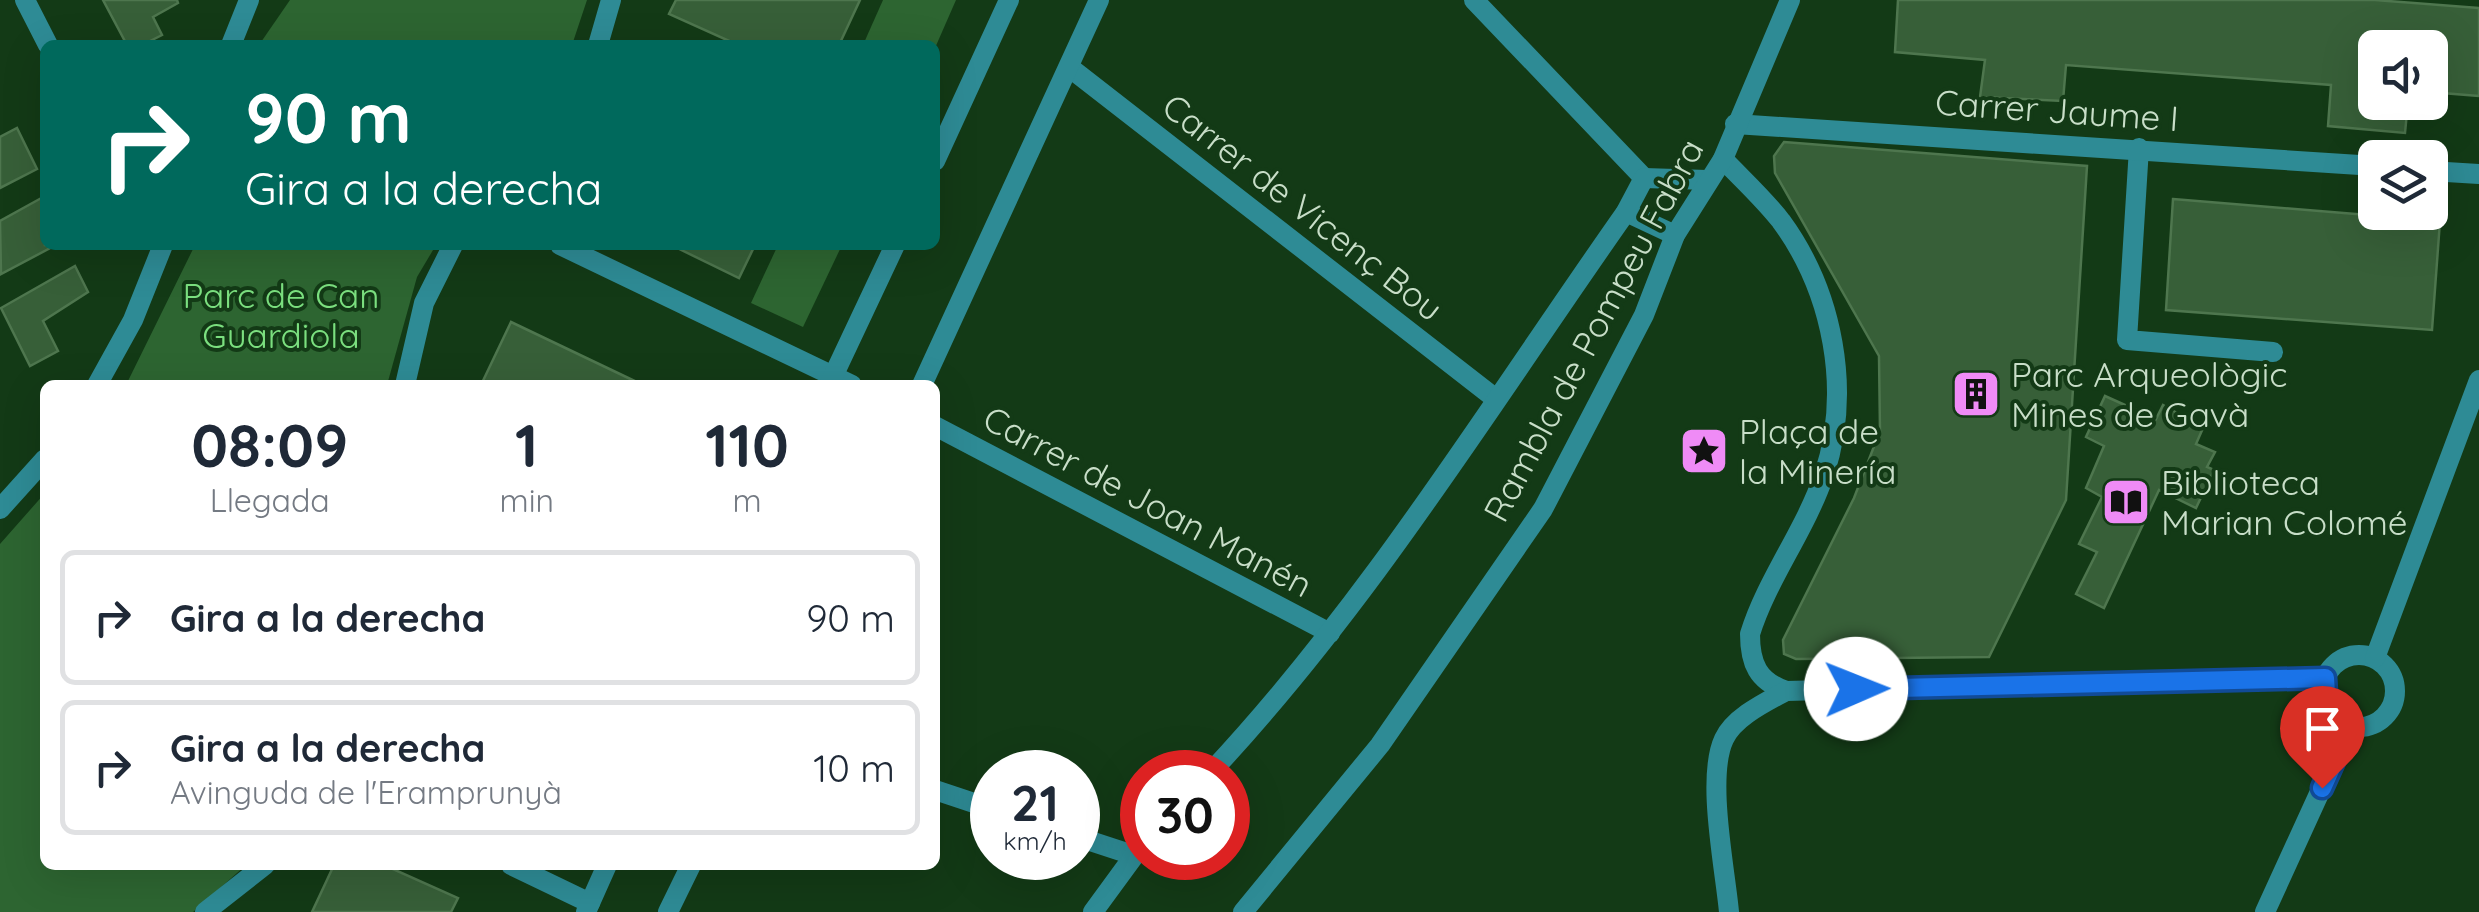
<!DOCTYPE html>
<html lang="es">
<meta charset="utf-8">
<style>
body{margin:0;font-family:Quicksand,sans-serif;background:#f2f2f3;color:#1f2937;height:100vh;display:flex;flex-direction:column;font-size:38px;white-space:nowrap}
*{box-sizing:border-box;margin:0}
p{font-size:32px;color:#747a83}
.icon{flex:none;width:55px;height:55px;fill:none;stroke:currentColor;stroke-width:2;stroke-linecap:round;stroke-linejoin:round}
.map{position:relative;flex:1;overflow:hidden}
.details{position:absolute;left:40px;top:380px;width:900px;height:490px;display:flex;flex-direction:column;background:#fff;border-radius:15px;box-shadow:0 10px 40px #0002}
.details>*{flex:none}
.banner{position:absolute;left:40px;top:40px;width:900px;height:210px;border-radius:15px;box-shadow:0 10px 40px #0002;background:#00695c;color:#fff;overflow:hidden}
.fabs{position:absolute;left:2358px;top:30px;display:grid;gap:20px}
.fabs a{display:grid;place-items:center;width:90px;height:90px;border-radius:15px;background:#fff;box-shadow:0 10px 40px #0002;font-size:50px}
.speed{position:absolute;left:970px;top:750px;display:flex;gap:20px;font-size:50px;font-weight:700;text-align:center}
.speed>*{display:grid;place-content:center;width:130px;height:130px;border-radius:50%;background:#fff;box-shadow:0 10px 40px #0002;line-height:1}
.speed small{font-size:25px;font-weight:400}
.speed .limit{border:15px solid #d22;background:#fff;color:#111}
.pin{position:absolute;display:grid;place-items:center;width:85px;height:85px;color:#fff;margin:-102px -42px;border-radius:50% 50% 50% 0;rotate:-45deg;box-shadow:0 0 10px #0007}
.pin .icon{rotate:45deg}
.me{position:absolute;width:110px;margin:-55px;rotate:89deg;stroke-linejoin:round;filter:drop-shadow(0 0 8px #0008)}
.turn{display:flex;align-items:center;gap:35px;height:210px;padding:0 40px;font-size:45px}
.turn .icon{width:130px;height:130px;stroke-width:2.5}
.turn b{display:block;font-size:70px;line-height:85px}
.eta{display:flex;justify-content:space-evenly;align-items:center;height:170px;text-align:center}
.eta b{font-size:60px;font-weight:700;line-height:70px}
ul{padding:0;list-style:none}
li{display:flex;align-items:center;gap:30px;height:135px;margin:0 20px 15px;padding:0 20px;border:5px solid #e0e1e3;border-radius:15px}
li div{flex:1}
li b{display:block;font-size:38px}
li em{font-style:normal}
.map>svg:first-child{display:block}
.green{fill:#2d6531}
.building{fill:#375f38;stroke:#4e764e;stroke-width:2.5}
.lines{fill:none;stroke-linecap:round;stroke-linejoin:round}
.service{stroke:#2e8b95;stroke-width:20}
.pedestrian{stroke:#2e8b95;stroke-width:20}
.minor{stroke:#2e8b95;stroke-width:20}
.route-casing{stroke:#114b97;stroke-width:25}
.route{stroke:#1a73e8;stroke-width:18}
.labels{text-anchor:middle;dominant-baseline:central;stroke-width:8;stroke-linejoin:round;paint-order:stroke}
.street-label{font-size:35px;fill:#c8dec8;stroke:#133a16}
.park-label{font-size:35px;fill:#7bdf7f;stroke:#133a16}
.poi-label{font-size:35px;fill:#c8dec8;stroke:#133a16;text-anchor:start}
</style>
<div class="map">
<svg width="2479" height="912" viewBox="0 0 2479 912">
<rect width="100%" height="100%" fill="#133a16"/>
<g class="green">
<polygon points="290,0 587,0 572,45 259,45"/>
<polygon points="883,0 956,0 935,48 863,45"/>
<polygon points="195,245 436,245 417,277 387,385 126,385"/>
<polygon points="778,245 842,245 803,327 751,303"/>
<polygon points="45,493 45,865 246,865 193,912 0,912 0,544"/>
</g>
<g class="building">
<polygon points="103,0 177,0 178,3 153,17 162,35 142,45 127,45"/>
<polygon points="676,0 860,0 839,45 738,45 669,14"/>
<polygon points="1898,0 2375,0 2479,8 2479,96 2430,92 2430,48 2375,48 2375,102 2408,102 2405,133 2328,126 2331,85 2066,65 2063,101 1980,97 1985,60 1895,52"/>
<polygon points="17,128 37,169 0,188 0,137"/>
<polygon points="1784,142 2087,166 2066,500 1989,657 1796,659 1784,654 1783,640 1854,498 1880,431 1879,356 1775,173 1774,156"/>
<polygon points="45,196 45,245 56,245 1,274 0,221"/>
<polygon points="2173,199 2440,221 2432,330 2166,310"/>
<polygon points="671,245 755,245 739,278"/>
<polygon points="75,266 88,292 43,321 58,351 30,366 1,308"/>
<polygon points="511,322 643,385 481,385"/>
<polygon points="2105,396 2156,419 2163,405 2203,428 2196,444 2215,452 2207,467 2214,470 2196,508 2159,490 2104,608 2076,594 2097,552 2079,544 2102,497 2086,488 2104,446 2086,437"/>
<polygon points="334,865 384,865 458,898 451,912 312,912"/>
</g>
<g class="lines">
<polyline class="service" points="2139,148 2127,340 2273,352"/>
<polyline class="pedestrian" points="511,865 590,903"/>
<g class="minor">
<polyline points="25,0 48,45"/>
<polyline points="1474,0 1644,178"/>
<polyline points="231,45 249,0"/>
<polyline points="598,45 611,0"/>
<polyline points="1069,67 1496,399"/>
<polyline points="1735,124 2375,166"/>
<path d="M1723,159c19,20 41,40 58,62 52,71 71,169 43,254 -19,56 -57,104 -74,159 0,30 8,47 36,57l539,-13"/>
<polyline points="935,161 1009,0"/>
<polyline points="2430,171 2479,174"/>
<polyline points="1644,178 1707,180"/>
<polyline points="1626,212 1675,235"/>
<polyline points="560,245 852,385"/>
<polyline points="97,385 133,320 163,245"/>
<polyline points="405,385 424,303 453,245"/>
<polyline points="829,385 895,245"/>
<polyline points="922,385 1099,0"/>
<polyline points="935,426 1330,633"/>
<polyline points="0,509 45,459"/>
<circle cx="2359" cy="691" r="36"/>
<polyline points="2375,658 2479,380"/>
<path d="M1211,772c159,-170 281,-370 415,-560l18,-34"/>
<polyline points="935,790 992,809"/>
<polyline points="1078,837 1133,855"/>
<polyline points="205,912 265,865"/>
<polyline points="586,912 607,865"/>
<polyline points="668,912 691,865"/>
<polyline points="1093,912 1142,845"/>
<polyline points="1243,912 1380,745 1543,509 1644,315 1675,235 1723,159 1790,0"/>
<path d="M1729,912c-4,-44 -23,-135 -5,-173 10,-22 42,-37 62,-48"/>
<polyline points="2265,912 2350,726"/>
</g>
</g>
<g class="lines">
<g class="route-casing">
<polyline id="route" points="1856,689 2325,678 2327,708 2350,726 2322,788"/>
</g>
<use href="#route" class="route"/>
</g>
<defs>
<g id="building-square" transform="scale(2.5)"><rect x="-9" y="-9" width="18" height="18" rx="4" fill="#ef8bf6" stroke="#133a16"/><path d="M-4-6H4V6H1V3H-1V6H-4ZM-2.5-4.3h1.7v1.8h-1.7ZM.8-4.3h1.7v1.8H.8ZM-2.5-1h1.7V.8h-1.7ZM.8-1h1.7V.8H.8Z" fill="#111"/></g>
<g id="sight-square" transform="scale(2.5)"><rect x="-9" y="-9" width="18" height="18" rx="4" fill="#ef8bf6" stroke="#133a16"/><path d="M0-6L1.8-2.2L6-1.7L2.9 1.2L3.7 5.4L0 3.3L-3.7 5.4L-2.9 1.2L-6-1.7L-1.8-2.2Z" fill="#111"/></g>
<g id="library-square" transform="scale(2.5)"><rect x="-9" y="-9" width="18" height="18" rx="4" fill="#ef8bf6" stroke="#133a16"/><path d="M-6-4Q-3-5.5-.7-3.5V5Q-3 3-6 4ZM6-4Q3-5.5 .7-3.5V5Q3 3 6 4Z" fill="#111"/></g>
</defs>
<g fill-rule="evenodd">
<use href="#building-square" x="1976" y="394"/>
<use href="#sight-square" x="1704" y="451"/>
<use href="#library-square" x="2126" y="502"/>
</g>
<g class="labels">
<g class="street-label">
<text transform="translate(2057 110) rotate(4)">Carrer Jaume I</text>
<text transform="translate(1303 207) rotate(38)">Carrer de Vicenç Bou</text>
<text transform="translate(1593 330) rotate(-62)">Rambla de Pompeu Fabra</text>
<text transform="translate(1148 501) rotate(28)">Carrer de Joan Manén</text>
</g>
<g class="park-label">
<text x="281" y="295">Parc de Can<tspan x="281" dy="40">Guardiola</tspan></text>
</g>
<g class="poi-label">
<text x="2011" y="374">Parc Arqueològic<tspan x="2011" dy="40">Mines de Gavà</tspan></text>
<text x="1739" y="431">Plaça de<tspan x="1739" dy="40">la Minería</tspan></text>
<text x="2161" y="482">Biblioteca<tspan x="2161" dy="40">Marian Colomé</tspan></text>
</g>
</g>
</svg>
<div class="fabs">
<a><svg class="icon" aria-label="sound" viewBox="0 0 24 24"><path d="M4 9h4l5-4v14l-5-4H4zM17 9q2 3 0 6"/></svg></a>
<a><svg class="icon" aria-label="layers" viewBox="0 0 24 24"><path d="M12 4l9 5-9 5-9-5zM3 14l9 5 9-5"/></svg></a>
</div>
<div class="speed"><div>21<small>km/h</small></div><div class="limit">30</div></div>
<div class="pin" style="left:2322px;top:788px;background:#d93025"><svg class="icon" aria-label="arrive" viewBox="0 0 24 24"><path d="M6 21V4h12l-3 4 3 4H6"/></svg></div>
<svg class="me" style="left:1856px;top:689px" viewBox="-20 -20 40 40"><circle r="19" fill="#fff"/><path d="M0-13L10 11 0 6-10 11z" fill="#1a73e8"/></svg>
<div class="banner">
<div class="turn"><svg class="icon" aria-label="right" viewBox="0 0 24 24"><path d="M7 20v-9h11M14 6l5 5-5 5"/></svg><div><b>90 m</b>Gira a la derecha</div></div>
</div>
<section class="details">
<div class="eta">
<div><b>08:09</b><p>Llegada</p></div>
<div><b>1</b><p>min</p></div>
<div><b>110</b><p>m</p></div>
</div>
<ul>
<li><svg class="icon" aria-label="right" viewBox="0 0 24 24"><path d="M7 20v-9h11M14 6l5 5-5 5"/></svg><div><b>Gira a la derecha</b></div><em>90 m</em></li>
<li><svg class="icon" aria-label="right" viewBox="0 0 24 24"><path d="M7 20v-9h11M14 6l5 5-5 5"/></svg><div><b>Gira a la derecha</b><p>Avinguda de l'Eramprunyà</p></div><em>10 m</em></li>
</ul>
</section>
</div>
